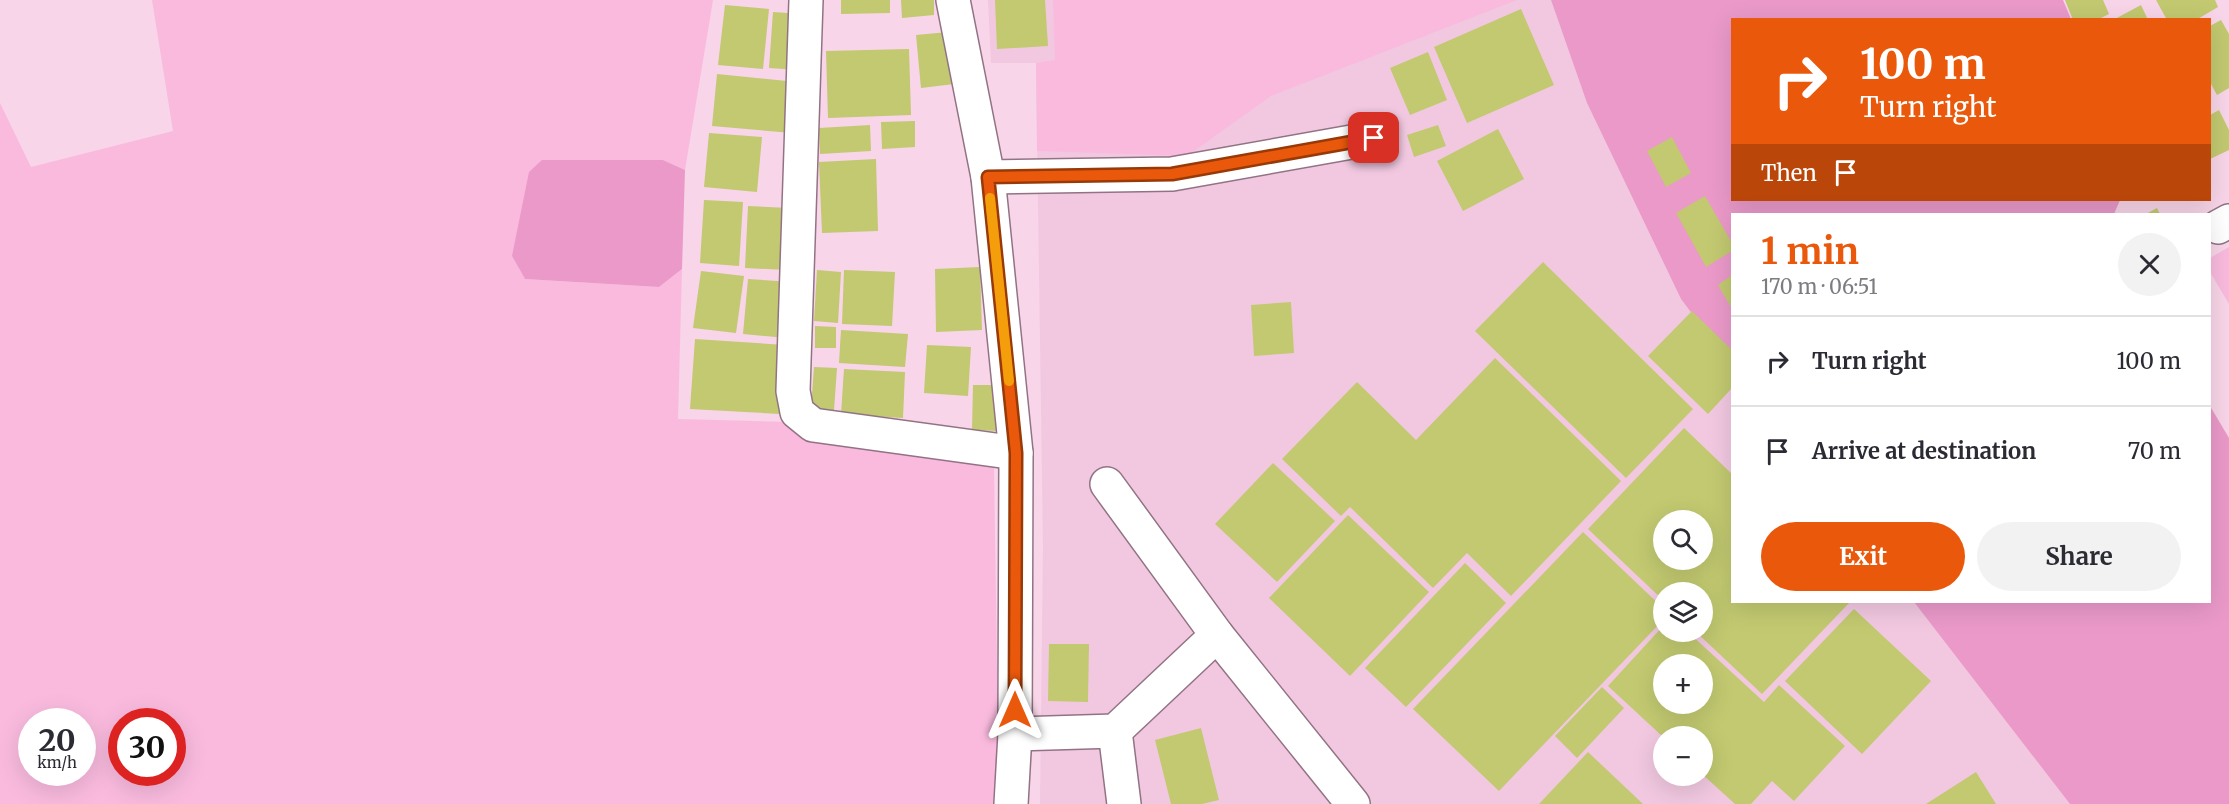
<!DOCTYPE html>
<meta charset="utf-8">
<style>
body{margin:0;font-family:Merriweather,serif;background:#f2f2f3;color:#2b2b33;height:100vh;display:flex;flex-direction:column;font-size:22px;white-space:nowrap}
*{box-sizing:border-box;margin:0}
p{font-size:20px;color:#7c7c81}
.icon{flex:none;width:33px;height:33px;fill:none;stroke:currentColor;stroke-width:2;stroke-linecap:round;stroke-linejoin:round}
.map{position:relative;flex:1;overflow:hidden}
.side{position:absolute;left:1731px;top:213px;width:480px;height:390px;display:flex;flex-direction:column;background:#fff;border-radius:0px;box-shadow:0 6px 24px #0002}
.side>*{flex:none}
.hud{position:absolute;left:1731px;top:18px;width:480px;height:183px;border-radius:0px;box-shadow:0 6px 24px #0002;background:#ea580c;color:#fff;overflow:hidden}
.fabs{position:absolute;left:1653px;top:510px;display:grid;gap:12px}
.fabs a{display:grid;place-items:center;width:60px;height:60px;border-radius:50%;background:#fff;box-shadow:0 6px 24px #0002;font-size:30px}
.speed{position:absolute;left:18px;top:708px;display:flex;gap:12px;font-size:30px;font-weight:700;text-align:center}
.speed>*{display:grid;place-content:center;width:78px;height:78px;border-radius:50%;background:#fff;box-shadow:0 6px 24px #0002;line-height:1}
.speed small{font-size:15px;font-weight:400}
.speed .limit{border:9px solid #d22;background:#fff;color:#111}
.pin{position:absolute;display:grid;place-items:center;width:51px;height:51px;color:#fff;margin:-26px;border-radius:12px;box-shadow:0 3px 9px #0006}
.me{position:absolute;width:66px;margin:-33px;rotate:0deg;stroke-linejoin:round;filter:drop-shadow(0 0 4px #0008)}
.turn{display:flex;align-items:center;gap:21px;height:126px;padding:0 30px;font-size:27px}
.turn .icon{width:78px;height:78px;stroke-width:2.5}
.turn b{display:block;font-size:42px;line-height:51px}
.then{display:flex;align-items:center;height:57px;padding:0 30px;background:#0003;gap:12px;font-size:22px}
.round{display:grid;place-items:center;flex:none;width:63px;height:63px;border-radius:32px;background:#f2f2f3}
.summary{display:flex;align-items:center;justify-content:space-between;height:102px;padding:0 30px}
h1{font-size:36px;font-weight:700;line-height:45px;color:#ea580c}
.primary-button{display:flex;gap:12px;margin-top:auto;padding:12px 30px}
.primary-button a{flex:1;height:69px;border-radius:36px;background:#ea580c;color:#fff;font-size:24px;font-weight:700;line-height:69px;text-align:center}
.primary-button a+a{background:#f2f2f3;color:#2b2b33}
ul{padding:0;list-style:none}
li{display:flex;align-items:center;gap:18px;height:90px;padding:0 30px;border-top:2px solid #e1e1e2}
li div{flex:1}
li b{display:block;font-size:22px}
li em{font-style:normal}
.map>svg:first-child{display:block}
.built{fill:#f1c8e0;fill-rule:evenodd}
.green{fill:#f9bade;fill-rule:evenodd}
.water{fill:#ea99c9}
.building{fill:#c2c970;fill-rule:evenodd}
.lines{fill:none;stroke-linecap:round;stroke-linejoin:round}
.minor-casing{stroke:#927384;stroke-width:36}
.minor{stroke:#fff;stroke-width:33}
.route-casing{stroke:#983908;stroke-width:15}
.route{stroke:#ea580c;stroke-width:10}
.slow{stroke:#f59e0b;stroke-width:10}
</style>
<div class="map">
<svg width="2229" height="804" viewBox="0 0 2229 804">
<rect width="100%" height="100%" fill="#f8d5e8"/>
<path class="built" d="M988,0h563l36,103 94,196 51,68v235h182l156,202h-1030l3,-258 -7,-483h-45zM1664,520h38v40h-38zM1664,592h38v40h-38zM1664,664h38v40h-38zM1664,736h38v40h-38z"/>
<g class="green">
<path d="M152,0h561l-28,170 -22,-10 -151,96 13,23 134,8 23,-18 -4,150 110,3 206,43 4,271 -4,68h-994v-701l31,64 142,-36zM32,722h50v50h-50zM122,722h50v50h-50z"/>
<polygon points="1053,0 1517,0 1271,96 1187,156 1037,151 1036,63 1055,60"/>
<polygon points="2229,247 2229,304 2210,272 2210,258"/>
</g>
<g class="water">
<polygon points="1551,0 2063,0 2071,19 1732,20 1732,200 2120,200 2114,214 1732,214 1732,367 1681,299 1587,103"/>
<polygon points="542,160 663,160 685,170 682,269 659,287 525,279 512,256 529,172"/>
<polygon points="2210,406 2229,438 2229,804 2070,804 1914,602 2210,602"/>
</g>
<g class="building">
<polygon points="841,0 890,0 890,13 841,14"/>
<polygon points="901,0 934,0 934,15 902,18"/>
<polygon points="995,0 1045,0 1048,46 997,49"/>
<polygon points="2065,0 2103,0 2109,14 2097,20 2073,20"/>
<polygon points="2156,0 2215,0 2218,7 2196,20 2167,20"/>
<polygon points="725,5 769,9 763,69 718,65"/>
<polygon points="2141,5 2148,20 2113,20"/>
<polygon points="1521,9 1554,85 1467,123 1434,47"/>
<polygon points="773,12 802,14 798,70 769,68"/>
<polygon points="2221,20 2229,34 2229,88 2217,95 2210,82 2210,26"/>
<polygon points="948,32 954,84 921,88 916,35"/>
<polygon points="909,49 911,115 828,118 826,51"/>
<polygon points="1428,52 1447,100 1410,115 1390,68"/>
<polygon points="717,74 797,82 792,133 712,126"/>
<polygon points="2219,110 2229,130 2229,150 2210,159 2210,115"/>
<polygon points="915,121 915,147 882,149 881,122"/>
<polygon points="870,125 871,151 820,154 819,128"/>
<polygon points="1438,125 1446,146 1414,157 1407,135"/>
<polygon points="1498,129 1524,179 1463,211 1437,161"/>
<polygon points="709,133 762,137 757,192 704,187"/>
<polygon points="1672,137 1691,173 1666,187 1647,151"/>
<polygon points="876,159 878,231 822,233 819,162"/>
<polygon points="1705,196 1732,243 1732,251 1706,267 1676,213"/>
<polygon points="704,200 743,202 739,266 700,263"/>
<polygon points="748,206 789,208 786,270 745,268"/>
<polygon points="2157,208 2160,214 2146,214"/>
<polygon points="1543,262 1693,409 1626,478 1475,331"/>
<polygon points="980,267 982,330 936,332 935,269"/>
<polygon points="817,270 841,272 838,323 814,321"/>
<polygon points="844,270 895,272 892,326 842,324"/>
<polygon points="701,271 744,276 736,333 693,328"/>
<polygon points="1732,275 1732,309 1718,285"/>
<polygon points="748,279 792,282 787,338 743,334"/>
<polygon points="1291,302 1294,353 1254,356 1251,305"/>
<polygon points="1692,311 1732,350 1732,388 1708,414 1648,356"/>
<polygon points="815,326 836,327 836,348 815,348"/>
<polygon points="841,330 908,334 905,367 839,363"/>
<polygon points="695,339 785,345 780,414 690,409"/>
<polygon points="927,345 971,347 968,396 924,393"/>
<polygon points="1495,358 1621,481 1511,596 1467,553 1433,588 1350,507 1341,516 1282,459 1357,382 1416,440"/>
<polygon points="814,367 837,368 834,410 811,409"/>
<polygon points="844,369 905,372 903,418 841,414"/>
<polygon points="973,385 1000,385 999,431 972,430"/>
<path d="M1684,428l48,46v128h118l-88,92 -66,-62h6v-40h-38v9l-76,-72zM1664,520h38v40h-38z"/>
<polygon points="1273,463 1335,521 1277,582 1215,524"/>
<polygon points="1348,515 1429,592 1350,676 1269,598"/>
<polygon points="1583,532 1664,609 1664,619 1499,791 1413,709"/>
<polygon points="1465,563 1506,603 1406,707 1365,668"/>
<polygon points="1854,609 1931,681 1862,754 1785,681"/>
<path d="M1664,625v7h24l76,70 15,-17 66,61 -51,55 -22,-20 -21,23h-16l-33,-30v-38h-40l-54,-50zM1664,664h38v40h-38z"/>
<polygon points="1049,644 1089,644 1088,702 1048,701"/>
<polygon points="1602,687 1624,708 1577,758 1555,736"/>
<polygon points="1201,728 1219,800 1202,804 1171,804 1155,740"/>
<polygon points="1588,752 1643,804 1539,804"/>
<polygon points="1976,772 1996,804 1926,804"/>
</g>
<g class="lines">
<g class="minor-casing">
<g id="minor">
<polyline points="806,0 793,391 797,412 813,425 1016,453"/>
<polyline points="953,0 988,177 1016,453 1015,734 1011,804"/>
<polyline points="988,177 1172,174 1374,138"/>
<polyline points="2218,227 2229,221"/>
<polyline points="1107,484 1217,635 1353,804"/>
<polyline points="1115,731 1124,804"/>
<polyline points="1015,734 1115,731 1217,635"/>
</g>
</g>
<use href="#minor" class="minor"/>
</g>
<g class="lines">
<g class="route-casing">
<polyline id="route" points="1015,710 1016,453 988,177 1172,174 1374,138"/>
</g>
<use href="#route" class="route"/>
<polyline class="slow" points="990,198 1009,381"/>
</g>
</svg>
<div class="fabs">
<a><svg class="icon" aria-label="search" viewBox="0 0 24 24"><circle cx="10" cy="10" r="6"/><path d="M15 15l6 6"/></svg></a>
<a><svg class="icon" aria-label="layers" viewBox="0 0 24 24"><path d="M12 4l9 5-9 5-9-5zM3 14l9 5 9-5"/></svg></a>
<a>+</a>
<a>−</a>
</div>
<div class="speed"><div>20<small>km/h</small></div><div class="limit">30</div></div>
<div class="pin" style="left:1374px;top:138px;background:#d93025"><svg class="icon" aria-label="arrive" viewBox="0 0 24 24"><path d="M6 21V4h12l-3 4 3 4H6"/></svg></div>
<svg class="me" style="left:1015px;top:710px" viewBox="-20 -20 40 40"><path d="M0-17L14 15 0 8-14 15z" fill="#ea580c" stroke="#fff" stroke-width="4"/></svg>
<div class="hud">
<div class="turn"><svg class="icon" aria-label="right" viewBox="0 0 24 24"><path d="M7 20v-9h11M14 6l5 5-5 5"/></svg><div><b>100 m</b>Turn right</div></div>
<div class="then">Then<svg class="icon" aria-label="arrive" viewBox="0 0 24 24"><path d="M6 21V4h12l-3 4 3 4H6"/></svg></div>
</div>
<section class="side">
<div class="summary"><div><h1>1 min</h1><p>170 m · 06:51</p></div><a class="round"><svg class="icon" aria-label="close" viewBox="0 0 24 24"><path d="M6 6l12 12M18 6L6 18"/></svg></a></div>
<ul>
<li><svg class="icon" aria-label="right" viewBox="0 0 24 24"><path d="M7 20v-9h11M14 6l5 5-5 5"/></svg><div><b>Turn right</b></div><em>100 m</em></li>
<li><svg class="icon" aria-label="arrive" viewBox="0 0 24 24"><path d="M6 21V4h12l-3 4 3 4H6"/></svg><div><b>Arrive at destination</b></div><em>70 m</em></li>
</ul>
<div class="primary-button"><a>Exit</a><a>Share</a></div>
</section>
</div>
